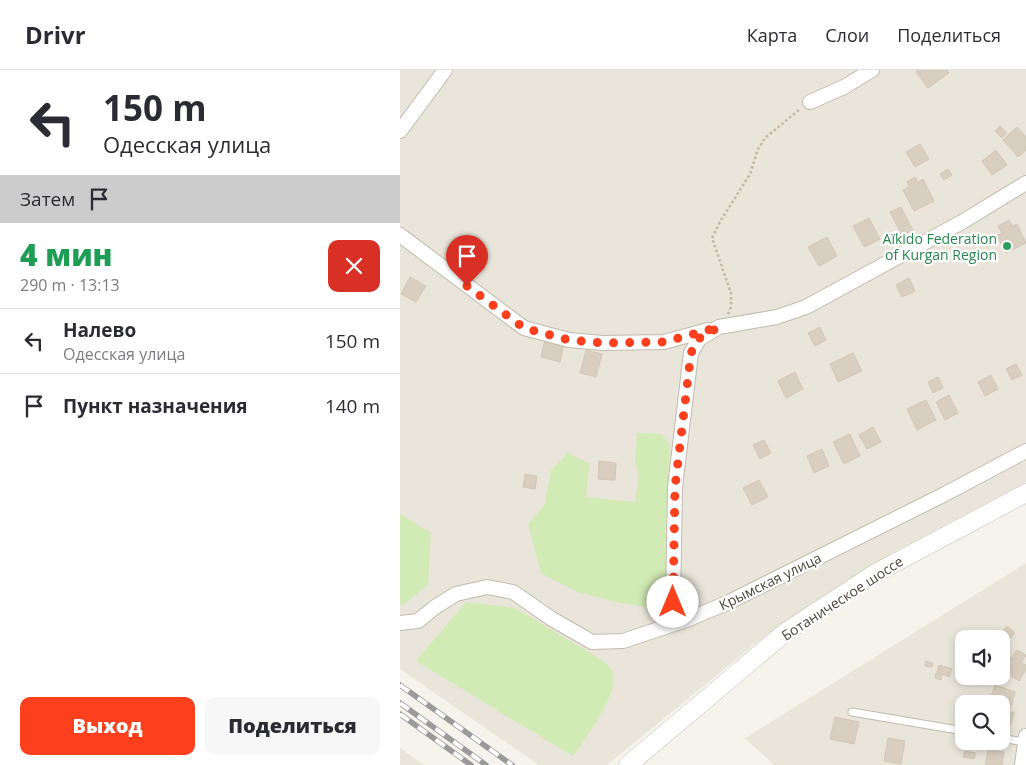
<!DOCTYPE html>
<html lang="ru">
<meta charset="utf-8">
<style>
body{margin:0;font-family:"Open Sans",sans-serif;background:#f7f7f7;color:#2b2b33;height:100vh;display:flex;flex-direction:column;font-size:19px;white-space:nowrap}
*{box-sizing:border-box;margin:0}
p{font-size:16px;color:#7c7c81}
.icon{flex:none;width:28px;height:28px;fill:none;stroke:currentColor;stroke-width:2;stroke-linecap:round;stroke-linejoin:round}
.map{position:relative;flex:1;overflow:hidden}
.drawer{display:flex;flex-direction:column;background:#fff;width:400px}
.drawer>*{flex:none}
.guide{background:#fff;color:#2b2b33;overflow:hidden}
.buttons{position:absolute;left:555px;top:560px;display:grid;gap:10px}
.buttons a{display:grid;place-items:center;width:55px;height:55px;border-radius:10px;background:#fff;box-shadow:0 2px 8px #0003;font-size:25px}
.pin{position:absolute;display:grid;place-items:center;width:42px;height:42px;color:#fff;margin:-51px -21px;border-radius:50% 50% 50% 0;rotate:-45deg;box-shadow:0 0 5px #0007}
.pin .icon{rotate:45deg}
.me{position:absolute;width:55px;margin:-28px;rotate:0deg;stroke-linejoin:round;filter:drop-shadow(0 0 4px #0008)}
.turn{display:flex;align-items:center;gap:18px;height:105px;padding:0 20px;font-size:22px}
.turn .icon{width:65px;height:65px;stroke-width:2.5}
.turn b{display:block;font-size:35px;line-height:42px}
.then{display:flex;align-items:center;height:48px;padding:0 20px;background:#0003;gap:10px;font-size:19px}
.round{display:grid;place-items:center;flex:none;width:52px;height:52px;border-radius:10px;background:#f7f7f7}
.headline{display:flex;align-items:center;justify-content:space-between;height:85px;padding:0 20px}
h1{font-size:30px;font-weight:800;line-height:38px;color:#1e9e55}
.button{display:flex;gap:10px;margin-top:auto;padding:10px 20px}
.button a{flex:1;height:58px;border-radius:10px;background:#fc3f1d;color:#fff;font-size:20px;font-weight:800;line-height:58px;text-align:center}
.button a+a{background:#f7f7f7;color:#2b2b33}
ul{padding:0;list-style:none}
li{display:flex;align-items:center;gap:15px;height:65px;padding:0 20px;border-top:1px solid #e1e1e2}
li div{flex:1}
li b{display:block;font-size:19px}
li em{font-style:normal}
header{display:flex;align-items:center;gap:30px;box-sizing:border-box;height:70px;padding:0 25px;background:#fff;border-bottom:1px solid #e1e1e2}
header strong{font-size:24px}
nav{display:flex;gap:28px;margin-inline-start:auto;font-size:18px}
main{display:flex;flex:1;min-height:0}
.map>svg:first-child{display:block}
.residential{fill:#eae5da;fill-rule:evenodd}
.green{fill:#d2eab5}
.building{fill:#d8cfc1;stroke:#d3c7b4}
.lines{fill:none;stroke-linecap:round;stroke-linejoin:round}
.service-casing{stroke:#c2bbae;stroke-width:9}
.minor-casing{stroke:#c2bbae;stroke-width:16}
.tertiary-casing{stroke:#c2bbae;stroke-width:19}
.path{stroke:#c4b79f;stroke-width:2.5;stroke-dasharray:2.5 2.5;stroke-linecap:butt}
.service{stroke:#fff;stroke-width:7}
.minor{stroke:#fff;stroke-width:14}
.tertiary{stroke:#fff;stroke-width:18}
.rail-casing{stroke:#9a9a9a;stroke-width:5.5}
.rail{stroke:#fff;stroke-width:4;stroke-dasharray:11;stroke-linecap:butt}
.route{stroke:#fc3f1d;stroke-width:9;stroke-dasharray:0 16.2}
.leisure-dot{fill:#2e9e5b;stroke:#fff;stroke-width:2}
.labels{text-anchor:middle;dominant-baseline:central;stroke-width:4.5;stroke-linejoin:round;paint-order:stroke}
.leisure-label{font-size:14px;fill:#27864d;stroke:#fff;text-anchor:end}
.street-label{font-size:14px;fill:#4b4439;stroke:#fff}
</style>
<header>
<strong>Drivr</strong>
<nav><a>Карта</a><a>Слои</a><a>Поделиться</a></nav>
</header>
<main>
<section class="drawer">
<div class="guide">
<div class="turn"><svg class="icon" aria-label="left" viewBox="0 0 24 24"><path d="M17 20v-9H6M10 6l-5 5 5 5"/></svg><div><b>150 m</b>Одесская улица</div></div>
<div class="then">Затем<svg class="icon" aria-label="arrive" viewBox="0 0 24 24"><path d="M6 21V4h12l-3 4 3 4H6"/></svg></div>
</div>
<div class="headline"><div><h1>4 мин</h1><p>290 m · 13:13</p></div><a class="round" style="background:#d93025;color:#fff"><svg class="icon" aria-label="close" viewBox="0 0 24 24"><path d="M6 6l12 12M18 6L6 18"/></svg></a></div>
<ul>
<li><svg class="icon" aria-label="left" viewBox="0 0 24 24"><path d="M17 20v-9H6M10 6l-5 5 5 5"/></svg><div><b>Налево</b><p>Одесская улица</p></div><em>150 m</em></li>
<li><svg class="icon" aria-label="arrive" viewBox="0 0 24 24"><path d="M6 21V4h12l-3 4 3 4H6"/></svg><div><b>Пункт назначения</b></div><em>140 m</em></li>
</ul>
<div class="button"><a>Выход</a><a>Поделиться</a></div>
</section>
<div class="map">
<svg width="626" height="695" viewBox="0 0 626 695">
<rect width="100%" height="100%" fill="#f6f3ec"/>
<g class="residential">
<polygon points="0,0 626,0 626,412 492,483 355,574 207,695 139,695 0,599"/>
<path d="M626,493v202h-252l-29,-27zM564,569h37v37h-37zM564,634h37v37h-37z"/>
<polygon points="0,678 24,695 0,695"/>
</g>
<g class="green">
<polygon points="237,363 262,364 270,375 265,478 267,523 259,539 220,533 178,522 141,503 128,454 144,436 151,400 168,383 189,394 186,427 235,432 239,404 235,394"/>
<polygon points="0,444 31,463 28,515 2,536 0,534"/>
<path d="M66,532l49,6 77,46c6,4 17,10 20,17 10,20 -28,69 -39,85l-157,-95z"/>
</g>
<g class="building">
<polygon points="518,0 547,0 549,3 528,18 516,2"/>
<polygon points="600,56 607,63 602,68 595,61"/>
<polygon points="617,57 626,67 626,80 618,87 603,70"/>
<polygon points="520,74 529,89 515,97 506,82"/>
<polygon points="596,80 607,95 592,105 582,91"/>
<polygon points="548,99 552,105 544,110 540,104"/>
<polygon points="515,107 518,112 523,109 534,131 514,141 503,120 509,117 507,112"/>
<polygon points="501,137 513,160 502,165 490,142"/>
<polygon points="469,148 480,169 464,177 453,156"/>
<polygon points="609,150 613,156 617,154 626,173 606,183 597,166 602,163 598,156"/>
<polygon points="427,167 437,186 419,196 408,177"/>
<polygon points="10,207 26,216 16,232 1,224"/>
<polygon points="509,208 515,221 502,227 496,215"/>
<polygon points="420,257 426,270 415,276 408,263"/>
<polygon points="145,270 164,274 160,292 141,287"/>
<polygon points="186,280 202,284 196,307 180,303"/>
<polygon points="453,283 462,301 438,312 430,294"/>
<polygon points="616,294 622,305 612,310 606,299"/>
<polygon points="395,302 403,319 386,328 378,311"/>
<polygon points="591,305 598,319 585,326 578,312"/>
<polygon points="538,307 543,318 533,323 528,312"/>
<polygon points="549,325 558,343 545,350 536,332"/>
<polygon points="526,330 536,350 517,360 507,339"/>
<polygon points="473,357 481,372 467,379 459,365"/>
<polygon points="450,364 460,386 444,394 433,372"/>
<polygon points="364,370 371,383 360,389 353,375"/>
<polygon points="422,379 429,396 414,403 407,386"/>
<polygon points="199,391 216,393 215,410 198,409"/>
<polygon points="125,404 137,406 135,419 123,417"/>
<polygon points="359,410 368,427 352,435 343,418"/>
<polygon points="607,556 615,563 609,570 601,563"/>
<polygon points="617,580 626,585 621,593 626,595 626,600 619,611 601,600 601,594 607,585 612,588"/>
<polygon points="525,591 533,593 532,597 525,596"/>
<polygon points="539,595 552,599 549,607 537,602"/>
<polygon points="536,603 542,605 541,610 535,608"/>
<polygon points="595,615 615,622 610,639 601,636 601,634 589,632"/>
<polygon points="602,639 614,643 610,657 601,655"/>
<polygon points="435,647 459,652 454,674 430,669"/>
<polygon points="488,668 505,671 501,694 484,691"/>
<polygon points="588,679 604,682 602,695 585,695"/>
<polygon points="565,681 576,683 574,689 563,687"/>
</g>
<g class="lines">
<g class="service-casing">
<g id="service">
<polyline points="452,642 564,661"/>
<polyline points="601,668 624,672"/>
</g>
</g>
<g class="minor-casing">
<g id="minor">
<polyline points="410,32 444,17 472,0"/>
<polyline points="0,61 45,0"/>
<polyline points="0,165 124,258 169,270 203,273 264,272 308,260"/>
<polyline points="289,549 273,532 275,417 291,283 299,269 319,257 377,247 406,237 562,152 626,113"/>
<polyline points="0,553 18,551 35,537 56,524 87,517 113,522 152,549 192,572 223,571 289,549 329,532 545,424 626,381"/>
<polyline points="622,695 626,666"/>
</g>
</g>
<g class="tertiary-casing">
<polyline id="tertiary" points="228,695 387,561 474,504 626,423"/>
</g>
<polyline class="path" points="328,244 331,237 331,223 312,168 321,150 350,104 358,79 365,68 400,39"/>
<use href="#service" class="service"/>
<use href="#minor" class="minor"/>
<use href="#tertiary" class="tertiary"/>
<g class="rail-casing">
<g id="rail">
<polyline points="0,615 112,695"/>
<polyline points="0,633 86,695"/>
<polyline points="0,644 71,695"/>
</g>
</g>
<use href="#rail" class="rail"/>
</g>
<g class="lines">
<polyline class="route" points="67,216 124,258 169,270 203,273 264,272 319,257 298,269 291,283 275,417 273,532"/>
</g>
<circle class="leisure-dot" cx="607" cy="176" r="5"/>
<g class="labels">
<g class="leisure-label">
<text x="597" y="168">Aïkido Federation<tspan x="597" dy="16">of Kurgan Region</tspan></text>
</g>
<g class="street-label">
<text transform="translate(370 511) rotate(-26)">Крымская улица</text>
<text transform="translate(442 528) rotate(-33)">Ботаническое шоссе</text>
</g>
</g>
</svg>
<div class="buttons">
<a><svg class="icon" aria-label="sound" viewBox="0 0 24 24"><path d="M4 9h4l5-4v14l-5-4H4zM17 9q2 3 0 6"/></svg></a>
<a><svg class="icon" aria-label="search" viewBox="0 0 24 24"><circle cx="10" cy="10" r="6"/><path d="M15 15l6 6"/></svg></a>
</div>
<div class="pin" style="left:67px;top:216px;background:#d93025"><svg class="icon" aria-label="arrive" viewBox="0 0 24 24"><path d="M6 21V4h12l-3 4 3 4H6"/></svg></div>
<svg class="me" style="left:273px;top:532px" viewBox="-20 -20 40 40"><circle r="19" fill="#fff"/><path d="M0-13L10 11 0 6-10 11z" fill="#fc3f1d"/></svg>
</div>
</main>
